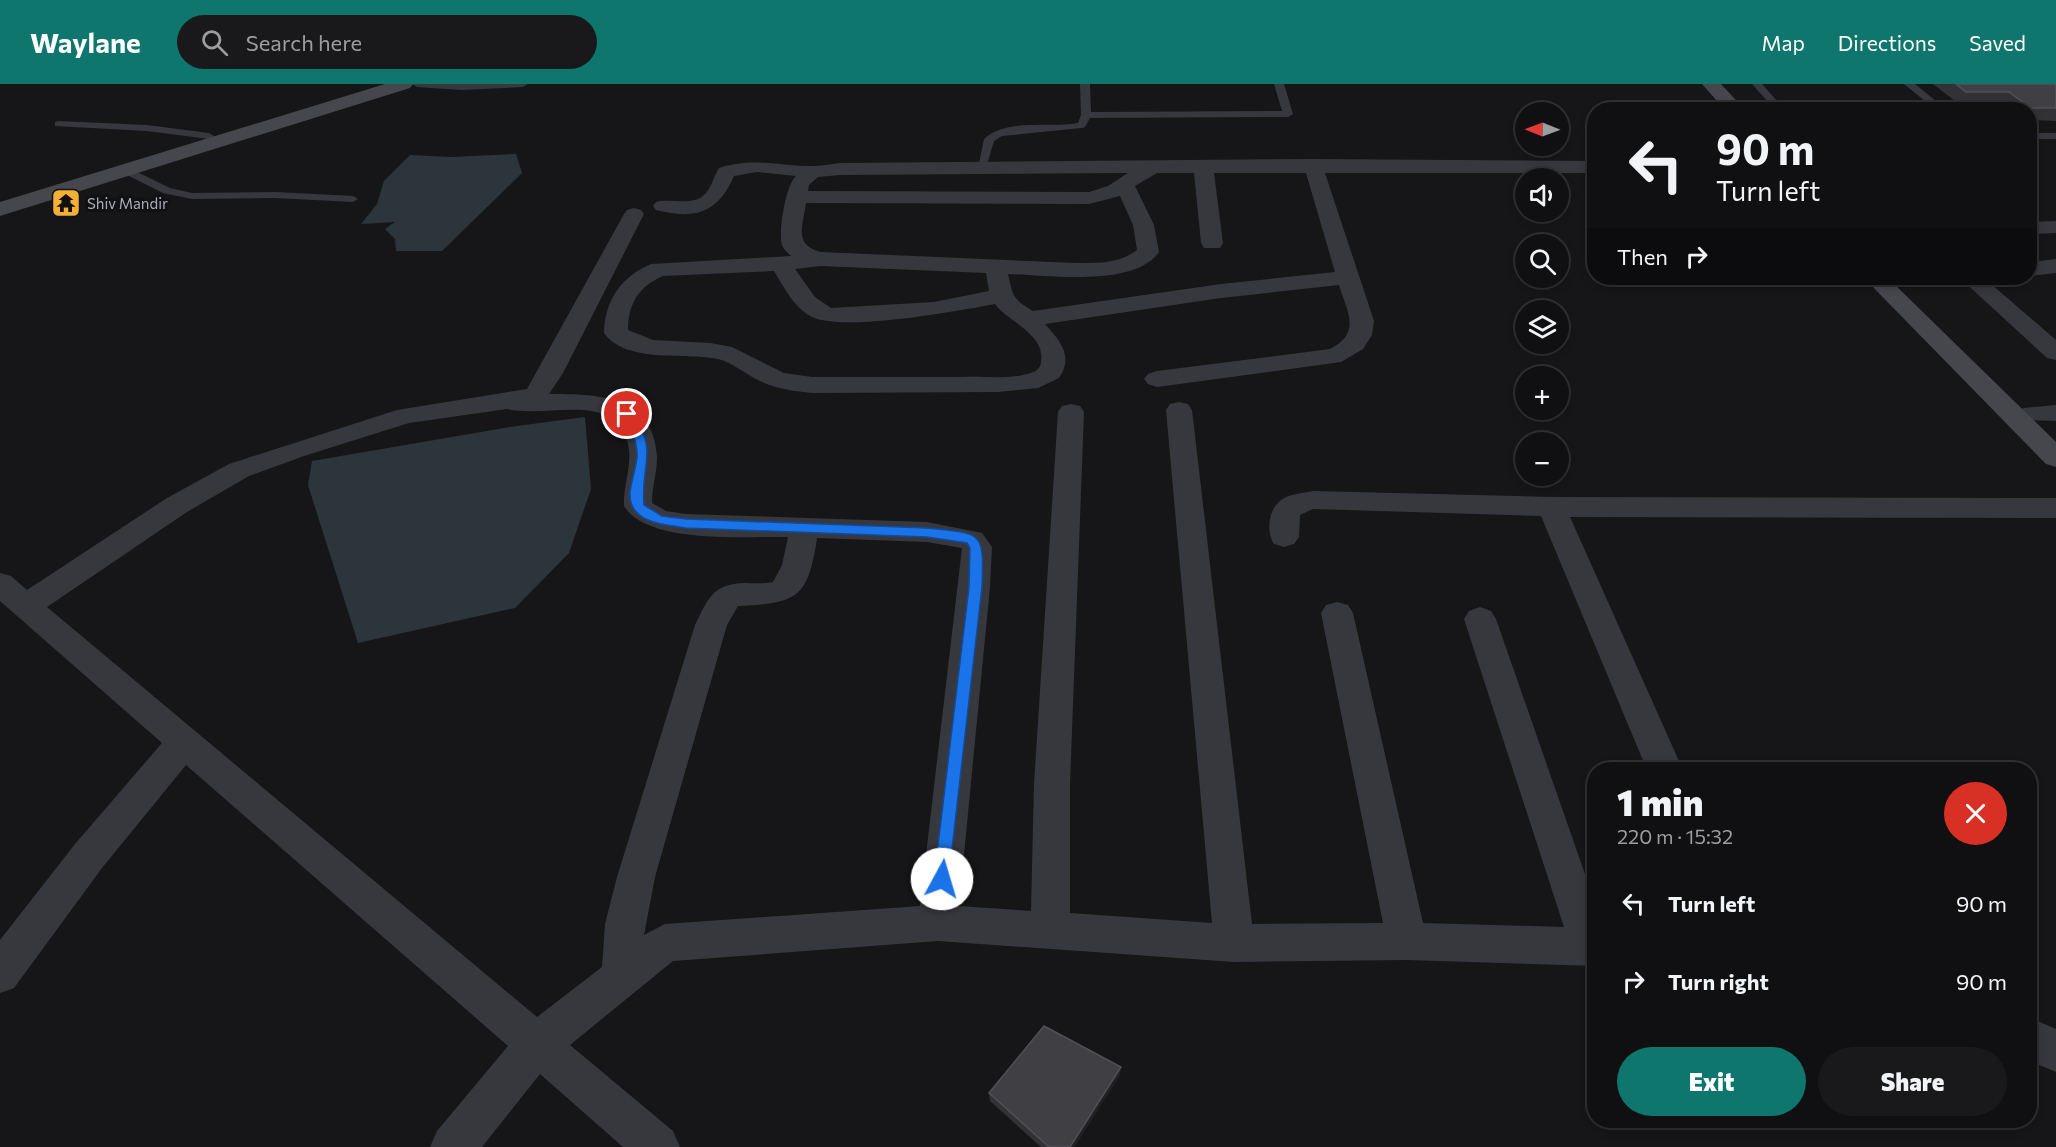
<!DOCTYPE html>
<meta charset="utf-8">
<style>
body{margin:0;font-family:Commissioner,sans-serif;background:#19191b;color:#f1f3f6;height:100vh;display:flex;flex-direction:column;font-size:22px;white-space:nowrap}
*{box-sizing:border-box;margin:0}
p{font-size:20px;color:#9c9d9f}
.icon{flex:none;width:33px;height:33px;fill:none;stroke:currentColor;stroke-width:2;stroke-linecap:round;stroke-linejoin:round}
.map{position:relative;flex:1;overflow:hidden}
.panel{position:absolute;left:1587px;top:678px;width:450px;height:366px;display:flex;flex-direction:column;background:#101012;border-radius:24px;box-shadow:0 3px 9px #0003,0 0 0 2px #303032}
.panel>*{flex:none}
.top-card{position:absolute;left:1587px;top:18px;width:450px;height:183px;border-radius:24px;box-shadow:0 3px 9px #0003,0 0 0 2px #303032;background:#101012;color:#f1f3f6;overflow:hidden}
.needle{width:39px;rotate:271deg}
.tools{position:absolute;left:1515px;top:18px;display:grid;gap:12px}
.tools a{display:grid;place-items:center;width:54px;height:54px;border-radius:50%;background:#101012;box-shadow:0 3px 9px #0003,0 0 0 2px #303032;font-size:30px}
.pin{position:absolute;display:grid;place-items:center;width:51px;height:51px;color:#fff;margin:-26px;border:3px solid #fff;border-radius:50%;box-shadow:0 2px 6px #0007}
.me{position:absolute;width:66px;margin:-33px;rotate:6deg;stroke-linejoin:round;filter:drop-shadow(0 0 4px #0008)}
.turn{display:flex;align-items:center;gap:21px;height:126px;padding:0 30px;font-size:27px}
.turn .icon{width:78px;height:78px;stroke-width:2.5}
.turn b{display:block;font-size:42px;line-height:51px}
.then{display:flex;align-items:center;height:57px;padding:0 30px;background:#0003;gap:12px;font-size:22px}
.round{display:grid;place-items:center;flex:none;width:63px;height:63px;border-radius:32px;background:#19191b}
.head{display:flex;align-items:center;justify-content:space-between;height:102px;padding:0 30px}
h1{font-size:36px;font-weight:800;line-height:45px}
.button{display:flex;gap:12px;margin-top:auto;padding:12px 30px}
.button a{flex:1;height:69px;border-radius:36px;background:#0f766e;color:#fff;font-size:24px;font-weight:800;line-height:69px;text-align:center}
.button a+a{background:#19191b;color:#f1f3f6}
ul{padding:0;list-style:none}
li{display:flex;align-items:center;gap:18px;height:78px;padding:0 30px}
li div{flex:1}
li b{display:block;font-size:22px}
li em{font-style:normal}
header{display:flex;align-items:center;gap:36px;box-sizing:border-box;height:84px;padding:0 30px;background:#0f766e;color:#fff}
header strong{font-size:28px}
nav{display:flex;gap:33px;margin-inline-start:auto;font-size:21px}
.search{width:420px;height:54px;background:#19191b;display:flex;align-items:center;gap:15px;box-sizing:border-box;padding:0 21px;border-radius:33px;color:#9c9d9f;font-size:22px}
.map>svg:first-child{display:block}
.water{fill:#2c353c}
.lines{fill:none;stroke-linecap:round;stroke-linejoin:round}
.lane{fill:#37383d;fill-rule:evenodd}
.street{fill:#37383d;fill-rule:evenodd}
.secondary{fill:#45474d;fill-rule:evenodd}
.wall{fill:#323236}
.shaded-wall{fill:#212124}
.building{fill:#3f3f44;stroke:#4f5156;stroke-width:1.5}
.route{fill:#1a73e8;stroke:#114b97;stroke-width:1.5}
.labels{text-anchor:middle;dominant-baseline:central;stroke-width:6;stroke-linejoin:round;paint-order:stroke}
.far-poi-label{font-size:15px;fill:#a8adb8;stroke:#111113;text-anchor:start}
</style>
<header>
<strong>Waylane</strong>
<div class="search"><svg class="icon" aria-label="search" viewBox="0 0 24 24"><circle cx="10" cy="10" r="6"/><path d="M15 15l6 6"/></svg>Search here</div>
<nav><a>Map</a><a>Directions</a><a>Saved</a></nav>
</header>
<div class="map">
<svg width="2056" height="1063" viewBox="0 0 2056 1063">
<rect width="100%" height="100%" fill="#161618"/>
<g class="water">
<polygon points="516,70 522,89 442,167 396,167 395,155 385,145 395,138 361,140 377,120 384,97 410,71 451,73"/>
<polygon points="585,333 591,405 569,469 515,524 358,559 308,401 312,377 510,343"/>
</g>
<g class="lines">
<g class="lane">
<polygon points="412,0 528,0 523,3 461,6 417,3"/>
<path d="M1080,0h10l1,28 191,-1 -8,-27h10l9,30 -5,3 -198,1 -5,9 -3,1 -80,8 -8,5 -8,27h-8l6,-29c23,-21 65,-11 94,-16l3,-8z"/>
<polygon points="1752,0 1762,0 1785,26 1775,26"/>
<polygon points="1904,0 1915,0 1947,26 1936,26"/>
<polygon points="58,37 147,41 209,49 214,52 209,55 147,47 55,42 55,38"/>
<rect x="2030" y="49" width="26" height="6"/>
<polygon points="121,84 129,84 170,104 192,109 275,108 353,112 358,115 353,118 275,114 192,115 163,109 121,88"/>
</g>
<g class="street">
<path d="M1313,75l281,2v12h-269l49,148 -2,14 -9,14 -22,13 -184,25 -9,-3 -4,-5 4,-5 9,-3 173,-22c32,-16 17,-38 9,-64l-118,13 -176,26c15,17 29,32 14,54l-21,10 -40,4 -186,1c-18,-2 -37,-4 -54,-13 -13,-6 -26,-18 -40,-21 -33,-7 -92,5 -114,-26 1,-33 17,-56 47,-69l140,-8c-3,-3 -7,-6 -9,-11 -4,-13 4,-61 14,-69l-39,-4 -23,4c-16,37 -39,44 -78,34l-3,-4 3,-4c15,-4 39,5 50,-9 6,-7 8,-17 13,-25 33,-11 60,-2 93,-2 9,0 19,-2 28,-3zM1128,89l-20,13 -19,6 -281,-1 1,-6 9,-8 22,-2zM1157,89h37l7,70 3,5h16l3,-5 -9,-70h92l29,99 -114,12 -188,27c-20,-12 -20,-14 -25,-37 39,1 126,14 151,-22l-5,-27 -19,-39zM1120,112l13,29 4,25c-18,14 -40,13 -61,13l-255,-11c-28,-7 -18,-26 -15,-49l283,1zM820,182l166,7 3,18 -55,11 -103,6 -16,-11 -20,-28zM774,187c10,16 20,37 38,46 32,15 146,-6 183,-13 13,18 51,30 46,58 0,5 -4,9 -8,10 -19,8 -48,4 -69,5 -51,0 -101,0 -152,0l-28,-4 -52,-26 -22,-4 -57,-3 -25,-10c0,-26 11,-44 35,-54z"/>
<path d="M634,124l7,2 3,4 -81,159 -14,21c48,0 105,1 108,63 0,16 -5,30 -5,46l14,8 20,3 241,8 55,11 10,14 -2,40 -31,319 72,5 3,-127 24,-372 4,-6 9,-2 9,2 4,6 -14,372v129l142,10 -46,-513 4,-6 9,-2 9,2 4,6 60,514 131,-1 -62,-310 5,-8 11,-3 11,3 5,8 70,310 141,4 -100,-308 5,-8 11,-4 11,4 5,8 98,281v66l-187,-6 -173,2 -296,-21 -265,20 -103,84 103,86 7,16h-57l-83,-73 -58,73h-52l7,-16 71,-85 -322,-281 -84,103 -88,120 -14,5v-53l75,-96 87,-101 -162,-142v-28l11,3 16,14 140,-92 62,-34 168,-54 130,-21 97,-175 3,-4zM507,325c41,10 115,-21 122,41 2,19 -6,37 -5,56 24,39 122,30 164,31l-6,28 -9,17c-9,2 -19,1 -28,1 -33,1 -37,16 -50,42l-78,252 -12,47 -3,43 -65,50 -490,-410 140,-95 62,-36 55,-20 105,-33zM817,454l110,4 35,6 -42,358 -255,18 -21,11 11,-58 72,-252 11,-19c58,-3 70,-6 79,-68z"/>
<polygon points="2056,137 2056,149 2030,150 2030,138"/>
<polygon points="2056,175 2056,189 2030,192 2030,178"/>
<polygon points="1960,194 1984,194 2056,256 2056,276 2047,274"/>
<polygon points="2056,321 2056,337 2023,336 2019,330 2023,324"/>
<path d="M1313,407l238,6 505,1v20l-486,-1 113,253h-36l-106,-254 -228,-7 -13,6 -1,22 -5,7 -10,3 -10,-3c-8,-12 -6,-34 7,-44 8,-6 22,-7 32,-9z"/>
<polygon points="2030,934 2056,945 2056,988 2030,977"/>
</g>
<g class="secondary">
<polygon points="385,0 413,0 410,4 0,132 0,118"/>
<polygon points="1702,0 1721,0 1745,26 1725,26"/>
<polygon points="1864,194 1888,194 2056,358 2056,383 2046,380"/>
</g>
</g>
<g class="wall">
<polygon points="1933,0 2056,0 2056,37 2030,36 2030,26 2008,26 2002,21 1959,20"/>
<polygon points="1120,991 1074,1063 1041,1063 990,1017 989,1009"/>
</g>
<polygon class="shaded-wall" points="1121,983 1120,991 1074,1063 1070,1063"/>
<g class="building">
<polygon points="1956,0 2056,0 2056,24 2031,24 2009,8 1966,8"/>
<polygon points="1044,942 1121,983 1070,1063 1049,1063 989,1009"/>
</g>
<path class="route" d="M623,328h8c29,41 9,51 13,93l18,11 24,3 241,9c56,6 57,2 55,59l-34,297 -6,2 -5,-2 -3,-5 35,-292 1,-39 -3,-5 -40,-6 -241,-9c-22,-3 -57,-5 -56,-35 1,-12 6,-24 7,-36 1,-15 -8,-32 -16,-43z"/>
<defs>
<g id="temple-square" transform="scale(1.5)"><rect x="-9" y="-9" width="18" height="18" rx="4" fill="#f2b134" stroke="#111113"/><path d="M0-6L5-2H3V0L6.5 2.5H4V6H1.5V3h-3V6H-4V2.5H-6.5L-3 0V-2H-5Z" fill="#111"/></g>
</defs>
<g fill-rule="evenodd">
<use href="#temple-square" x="66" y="119"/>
</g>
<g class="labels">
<g class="far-poi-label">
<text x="87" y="119">Shiv Mandir</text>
</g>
</g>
</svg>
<div class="tools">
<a><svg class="needle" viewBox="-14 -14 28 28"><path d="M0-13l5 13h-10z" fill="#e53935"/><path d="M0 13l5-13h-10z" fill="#9c9d9f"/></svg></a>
<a><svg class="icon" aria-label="sound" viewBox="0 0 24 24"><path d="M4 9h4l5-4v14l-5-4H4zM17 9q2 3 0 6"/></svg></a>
<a><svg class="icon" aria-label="search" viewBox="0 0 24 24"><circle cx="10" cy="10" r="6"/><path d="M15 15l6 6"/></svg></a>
<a><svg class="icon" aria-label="layers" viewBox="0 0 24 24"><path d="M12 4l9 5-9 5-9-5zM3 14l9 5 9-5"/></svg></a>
<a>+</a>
<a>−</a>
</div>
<div class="pin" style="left:627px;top:330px;background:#d93025"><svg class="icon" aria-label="arrive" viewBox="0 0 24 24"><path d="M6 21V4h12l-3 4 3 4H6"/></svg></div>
<svg class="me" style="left:942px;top:795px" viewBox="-20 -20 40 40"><circle r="19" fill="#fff"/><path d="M0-13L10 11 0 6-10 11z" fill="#1a73e8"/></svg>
<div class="top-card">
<div class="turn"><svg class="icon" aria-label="left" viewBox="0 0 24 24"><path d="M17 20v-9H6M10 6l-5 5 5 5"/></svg><div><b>90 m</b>Turn left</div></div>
<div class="then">Then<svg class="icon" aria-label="right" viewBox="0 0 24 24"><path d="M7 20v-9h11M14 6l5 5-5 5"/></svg></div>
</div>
<section class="panel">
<div class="head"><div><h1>1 min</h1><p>220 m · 15:32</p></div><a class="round" style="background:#d93025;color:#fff"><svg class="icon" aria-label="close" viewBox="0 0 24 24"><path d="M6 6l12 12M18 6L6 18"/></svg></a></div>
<ul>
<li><svg class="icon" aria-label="left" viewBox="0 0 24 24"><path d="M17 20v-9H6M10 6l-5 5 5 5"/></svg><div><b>Turn left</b></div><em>90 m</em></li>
<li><svg class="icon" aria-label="right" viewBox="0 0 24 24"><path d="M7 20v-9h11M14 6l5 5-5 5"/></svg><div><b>Turn right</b></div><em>90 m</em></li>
</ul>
<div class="button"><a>Exit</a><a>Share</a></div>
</section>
</div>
